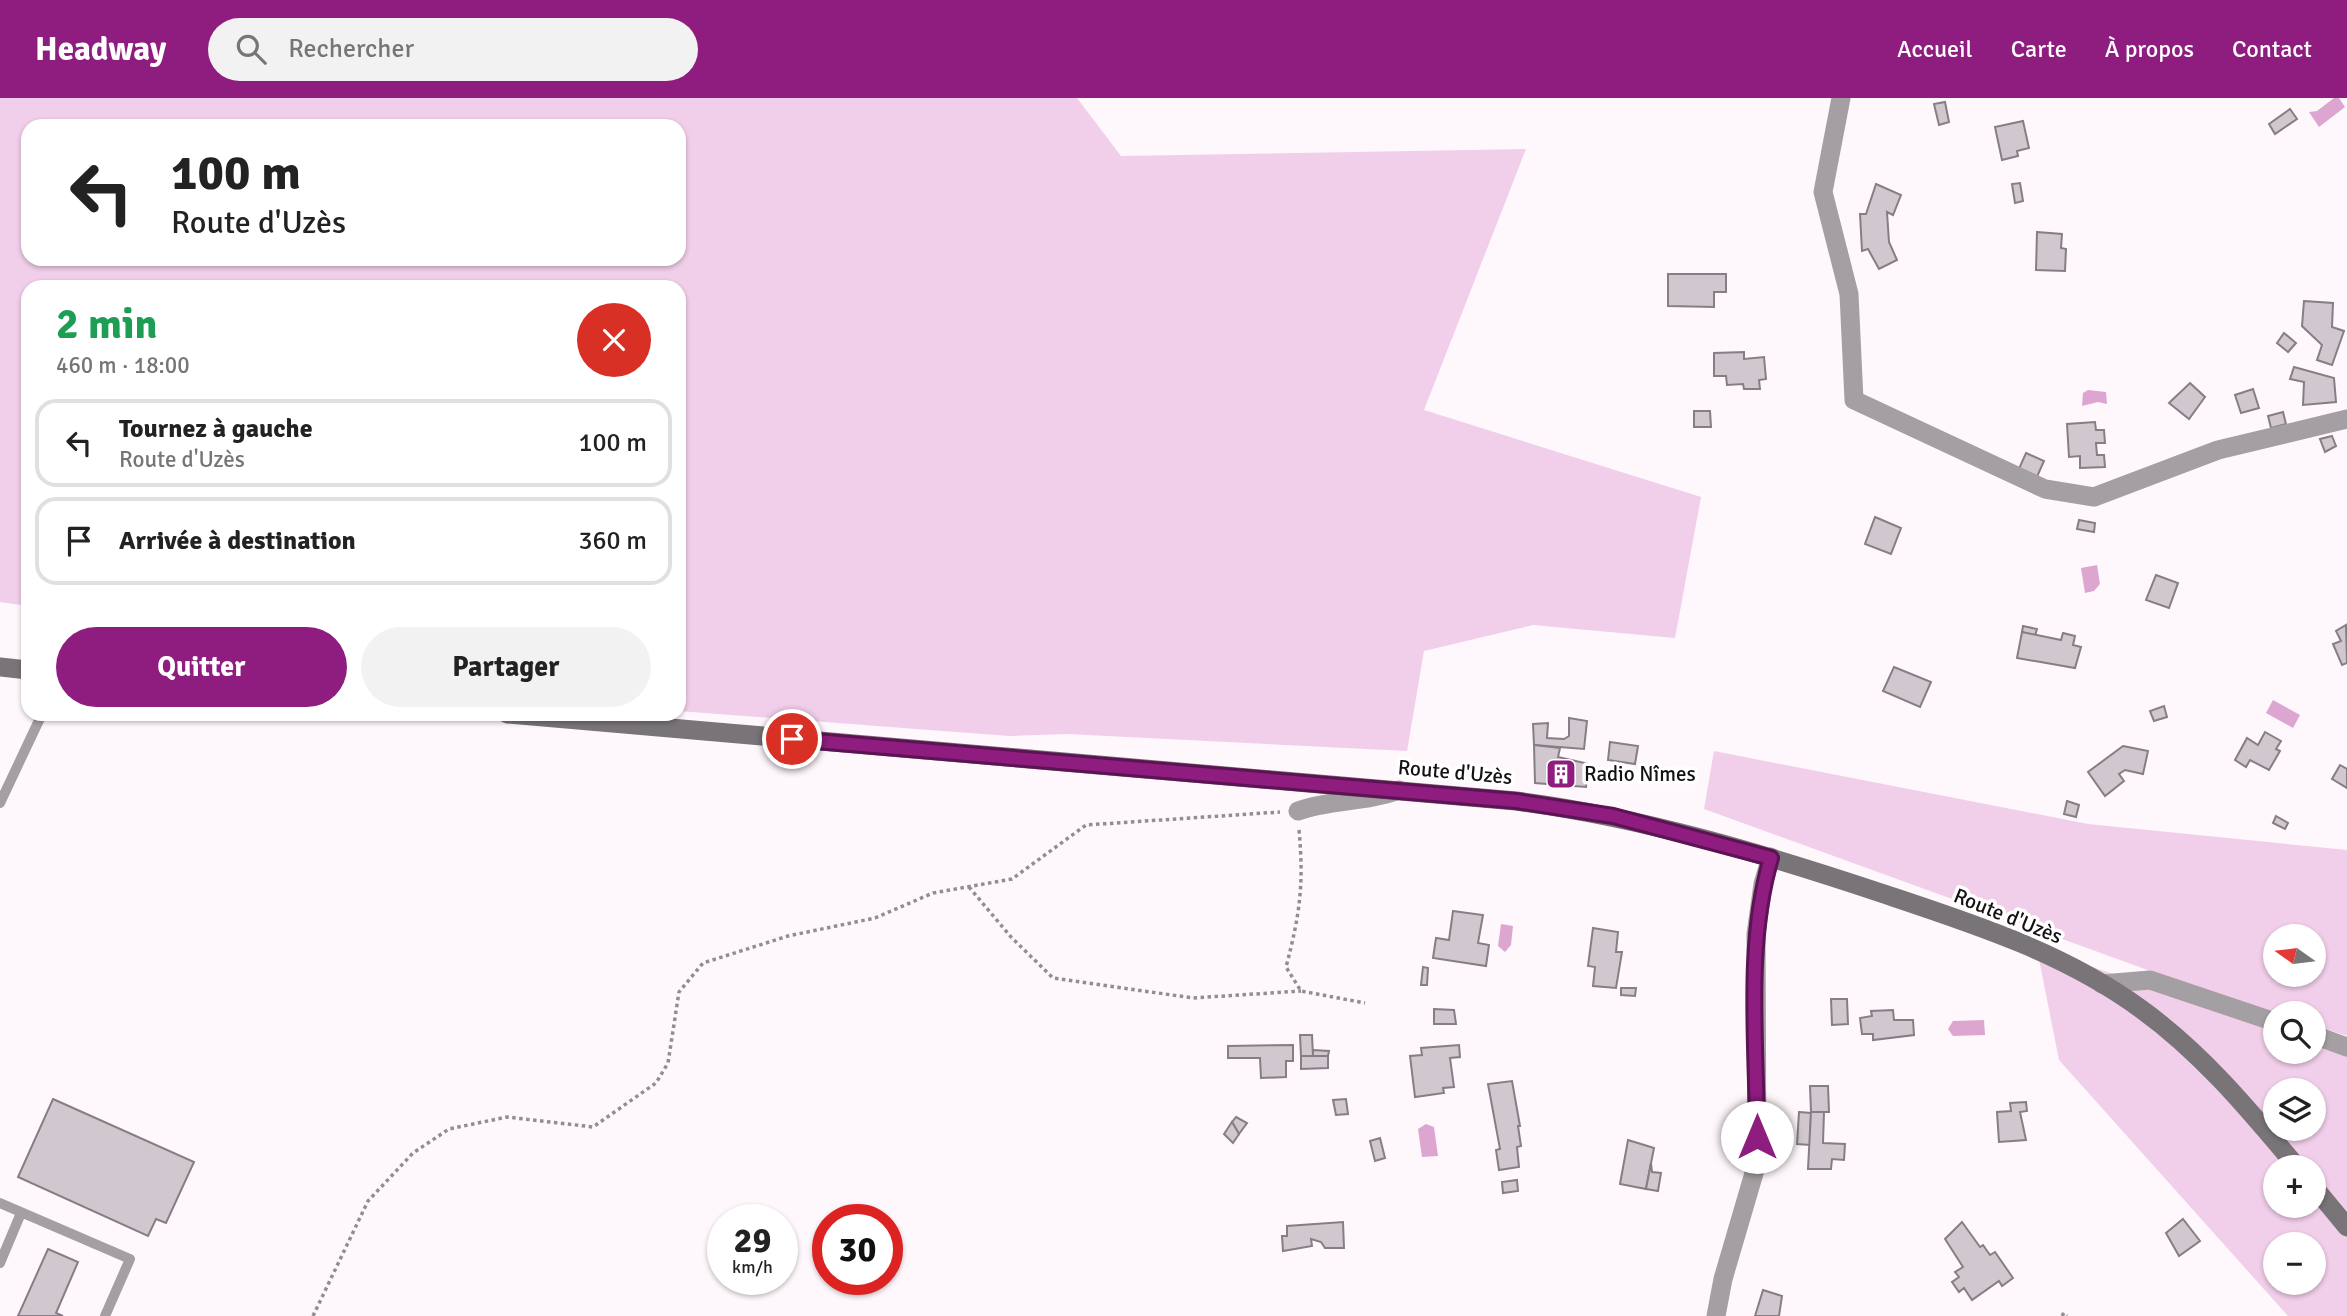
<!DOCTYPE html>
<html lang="fr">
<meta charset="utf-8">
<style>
body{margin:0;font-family:Signika,sans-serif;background:#f2f2f2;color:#222;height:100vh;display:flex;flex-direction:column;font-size:26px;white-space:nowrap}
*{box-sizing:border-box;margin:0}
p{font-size:23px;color:#767676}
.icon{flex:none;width:38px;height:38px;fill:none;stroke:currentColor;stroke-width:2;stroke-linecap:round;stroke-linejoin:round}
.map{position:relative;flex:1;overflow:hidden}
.details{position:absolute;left:21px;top:182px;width:665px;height:441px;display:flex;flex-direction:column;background:#fff;border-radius:21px;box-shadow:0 2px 5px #0004}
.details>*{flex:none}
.top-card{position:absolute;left:21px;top:21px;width:665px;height:147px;border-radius:21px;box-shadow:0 2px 5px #0004;background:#fff;color:#222;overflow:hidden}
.needle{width:46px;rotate:284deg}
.controls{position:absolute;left:2263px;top:826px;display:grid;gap:14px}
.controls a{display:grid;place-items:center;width:63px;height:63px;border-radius:50%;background:#fff;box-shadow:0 2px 5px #0004;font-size:35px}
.speed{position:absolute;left:707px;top:1106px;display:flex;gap:14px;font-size:35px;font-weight:700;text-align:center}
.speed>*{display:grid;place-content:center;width:91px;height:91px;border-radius:50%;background:#fff;box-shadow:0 2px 5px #0004;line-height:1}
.speed small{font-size:18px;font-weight:400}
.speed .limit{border:10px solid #d22;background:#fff;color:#111}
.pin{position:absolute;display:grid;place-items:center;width:60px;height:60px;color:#fff;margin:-30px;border:4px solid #fff;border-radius:50%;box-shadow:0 2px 7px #0007}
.me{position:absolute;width:77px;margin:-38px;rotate:0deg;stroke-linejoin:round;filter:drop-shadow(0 0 5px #0008)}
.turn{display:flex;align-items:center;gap:24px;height:147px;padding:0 35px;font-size:32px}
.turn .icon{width:91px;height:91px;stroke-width:2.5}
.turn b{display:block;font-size:49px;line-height:60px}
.round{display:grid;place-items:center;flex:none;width:74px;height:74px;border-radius:37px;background:#f2f2f2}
.summary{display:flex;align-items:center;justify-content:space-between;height:119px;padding:0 35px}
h1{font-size:42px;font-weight:700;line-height:52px;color:#1e9e55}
.button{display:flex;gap:14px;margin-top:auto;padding:14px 35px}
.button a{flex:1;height:80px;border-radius:42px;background:#8e1d7f;color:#fff;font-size:28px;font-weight:700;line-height:80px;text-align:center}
.button a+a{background:#f2f2f2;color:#222}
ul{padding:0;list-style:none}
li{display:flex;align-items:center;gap:21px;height:88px;margin:0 14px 10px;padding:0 21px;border:4px solid #e0e0e0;border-radius:21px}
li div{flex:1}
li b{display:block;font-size:26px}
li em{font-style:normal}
header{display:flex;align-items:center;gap:42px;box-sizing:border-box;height:98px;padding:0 35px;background:#8e1d7f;color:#fff}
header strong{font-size:33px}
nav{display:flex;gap:38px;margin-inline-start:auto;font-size:24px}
.search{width:490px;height:63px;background:#f2f2f2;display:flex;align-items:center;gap:18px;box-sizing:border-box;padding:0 24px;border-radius:38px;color:#767676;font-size:26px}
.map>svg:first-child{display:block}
.green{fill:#f1cee9;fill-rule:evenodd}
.water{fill:#dca6d0}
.building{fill:#d1c8cf;stroke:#867e84;stroke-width:2}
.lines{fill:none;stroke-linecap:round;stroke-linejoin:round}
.path{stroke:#938d91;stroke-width:3.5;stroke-dasharray:3.5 3.5;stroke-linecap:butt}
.service{stroke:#a39fa2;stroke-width:10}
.minor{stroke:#a39fa2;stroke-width:19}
.secondary{stroke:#797478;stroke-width:19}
.route-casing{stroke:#5c1353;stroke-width:18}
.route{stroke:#8e1d7f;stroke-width:12}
.labels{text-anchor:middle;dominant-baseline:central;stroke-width:7;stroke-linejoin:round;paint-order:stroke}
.street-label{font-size:21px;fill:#141113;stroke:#fff}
.poi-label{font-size:21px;fill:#141113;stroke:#fff;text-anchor:start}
</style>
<header>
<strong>Headway</strong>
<div class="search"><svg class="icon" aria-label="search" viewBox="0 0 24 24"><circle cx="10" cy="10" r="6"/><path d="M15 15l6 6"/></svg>Rechercher</div>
<nav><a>Accueil</a><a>Carte</a><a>À propos</a><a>Contact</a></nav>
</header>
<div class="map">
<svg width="2347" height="1218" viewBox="0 0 2347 1218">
<rect width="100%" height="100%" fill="#fef7fc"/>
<g class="green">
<path d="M0,0h1077l44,58 405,-7 -102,261 277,87 -26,141 -142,-13 -109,26 -17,100 -340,-17 -58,2 -330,-25v-424h-651v319l-28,-4zM28,28h651v133h-651z"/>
<path d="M1714,653l374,73 259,26v186l-33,-11v-12h-37l-124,-41 -449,-163zM2275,838h39v39h-39z"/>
<path d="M2037,851l238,78v25h39v-12l33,11v265h-59l-229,-256zM2275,992h39v39h-39zM2275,1069h39v39h-39zM2275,1146h39v39h-39z"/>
</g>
<g class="water">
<polygon points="2334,0 2339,0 2345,9 2319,29 2309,14 2317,13"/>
<polygon points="2088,292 2106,294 2107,306 2098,304 2082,308 2083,295"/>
<polygon points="2097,467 2100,486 2094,493 2085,495 2081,470"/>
<polygon points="2273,602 2300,617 2293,630 2266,615"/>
<polygon points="1501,826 1513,828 1511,847 1505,854 1498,848"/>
<polygon points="1984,922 1985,937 1953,938 1948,931 1953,923"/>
<polygon points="1426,1026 1434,1029 1438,1058 1422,1059 1418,1031"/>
</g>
<g class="building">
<polygon points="1945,4 1949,24 1939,27 1934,6"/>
<polygon points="2290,11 2297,21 2275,36 2269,26"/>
<polygon points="2023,23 2029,50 2017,53 2018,58 2002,62 1995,29"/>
<polygon points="2020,85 2023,103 2015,105 2012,86"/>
<polygon points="1876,86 1901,97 1893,117 1887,114 1889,144 1897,162 1879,171 1868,151 1862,153 1860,116 1866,116"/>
<polygon points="2037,134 2062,136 2061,150 2066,151 2065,173 2036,172"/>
<polygon points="1668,176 1726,176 1726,194 1714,194 1714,209 1668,208"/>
<polygon points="2304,203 2333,205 2332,229 2344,233 2332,267 2317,262 2322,247 2302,228"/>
<polygon points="2284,235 2296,245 2288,254 2277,245"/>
<polygon points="1744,254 1744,261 1764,259 1766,281 1759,282 1760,291 1744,291 1743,286 1727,287 1726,278 1714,278 1714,255"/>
<polygon points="2294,269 2334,280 2336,304 2303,307 2304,284 2290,281"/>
<polygon points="2190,285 2205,299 2189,321 2169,305"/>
<polygon points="2253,291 2259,310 2241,315 2235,297"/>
<polygon points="1694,313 1710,313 1711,329 1694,329"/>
<polygon points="2283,314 2286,326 2271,330 2268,318"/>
<polygon points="2095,324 2096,332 2104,332 2105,345 2096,345 2097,357 2104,357 2105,369 2080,370 2080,358 2069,359 2067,326"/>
<polygon points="2332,338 2336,348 2325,354 2320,341"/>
<polygon points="2026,355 2044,363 2036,381 2018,373"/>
<polygon points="1875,419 1901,430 1891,456 1865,446"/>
<polygon points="2079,422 2095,425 2094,434 2077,431"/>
<polygon points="2156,477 2178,485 2169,510 2146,502"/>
<polygon points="2346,527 2347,565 2342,567 2333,546 2341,543 2336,533"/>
<polygon points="2023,528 2037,531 2035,538 2022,534"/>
<polygon points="2022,534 2061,542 2063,535 2075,538 2073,547 2081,549 2075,570 2017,560"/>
<polygon points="1894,569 1931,584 1920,609 1883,593"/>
<polygon points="2164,608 2167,619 2154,623 2150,613"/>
<polygon points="1569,620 1587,623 1584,651 1534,647 1533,626 1548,625 1547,640 1564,641 1569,638"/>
<polygon points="2265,634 2281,643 2276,651 2280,653 2269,672 2250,662 2246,669 2235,662 2247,640 2258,647"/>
<polygon points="1610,644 1638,648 1635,666 1608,662"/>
<polygon points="1534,647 1560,650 1558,659 1589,666 1586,689 1535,685"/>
<polygon points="2123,648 2148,653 2143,676 2125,672 2119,676 2124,683 2105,698 2088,674"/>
<polygon points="2340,667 2347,671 2347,690 2332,681"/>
<polygon points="2067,703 2079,707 2076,719 2064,716"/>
<polygon points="2276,718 2288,725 2285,731 2273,725"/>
<polygon points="1453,813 1483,817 1478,845 1489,847 1486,868 1433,860 1436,840 1449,842"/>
<polygon points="1593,830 1618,834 1616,854 1622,854 1616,890 1593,888 1595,869 1588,868"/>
<polygon points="1423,869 1428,870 1427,887 1421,887"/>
<polygon points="1621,890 1636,890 1635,898 1621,897"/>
<polygon points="1831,901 1847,901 1848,926 1832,927"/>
<polygon points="1434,911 1454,912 1456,926 1434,926"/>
<polygon points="1893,912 1894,922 1913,922 1914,937 1873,942 1873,936 1862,936 1860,920 1872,918 1871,913"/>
<polygon points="1300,937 1312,937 1313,958 1301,958"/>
<polygon points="1293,947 1293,963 1286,963 1286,979 1261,980 1260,960 1228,960 1228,948"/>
<polygon points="1459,947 1460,959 1450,960 1454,989 1443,990 1444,995 1415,999 1410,958 1422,957 1421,950"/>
<polygon points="1313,952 1329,953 1328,958 1313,958"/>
<polygon points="1301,958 1328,958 1328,970 1301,971"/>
<polygon points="1512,983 1520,1028 1518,1028 1521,1048 1517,1049 1519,1069 1499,1072 1496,1052 1500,1051 1488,986"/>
<polygon points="1810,988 1828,988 1829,1014 1811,1014"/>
<polygon points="53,1001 194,1064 166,1125 156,1121 148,1138 18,1079"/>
<polygon points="1346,1001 1348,1016 1336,1017 1333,1002"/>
<polygon points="2026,1004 2027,1013 2020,1014 2026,1042 1999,1044 1997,1014 2011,1013 2010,1005"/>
<polygon points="1799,1014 1811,1015 1810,1047 1797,1046"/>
<polygon points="1811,1014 1824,1014 1823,1045 1845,1046 1844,1062 1832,1061 1831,1071 1808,1071"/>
<polygon points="1236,1019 1247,1025 1239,1036 1232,1024"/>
<polygon points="1232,1024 1239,1036 1233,1045 1224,1036"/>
<polygon points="1380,1040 1385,1060 1375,1063 1370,1043"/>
<polygon points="1628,1042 1654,1050 1646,1091 1620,1086"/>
<polygon points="1651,1065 1652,1074 1661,1075 1658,1093 1646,1091"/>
<polygon points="1517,1082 1518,1093 1503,1095 1502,1084"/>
<polygon points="2183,1121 2200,1143 2179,1158 2166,1135"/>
<polygon points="1343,1124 1344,1150 1325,1150 1321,1144 1311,1141 1312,1148 1283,1153 1282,1138 1287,1138 1287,1128"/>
<polygon points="1962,1124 1980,1149 1983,1147 1990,1157 1995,1154 2013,1180 2002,1188 1999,1183 1972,1202 1964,1190 1959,1194 1952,1184 1959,1179 1955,1174 1963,1169 1945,1141"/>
<polygon points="48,1151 78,1164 56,1215 63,1218 18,1218"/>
<polygon points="1763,1192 1782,1198 1779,1218 1755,1218"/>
</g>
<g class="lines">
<g class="path">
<path d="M1299,732c5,54 1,84 -13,137l15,24 64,12"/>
<polyline points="969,789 1011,839 1053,880 1193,900 1301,893"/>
<polyline points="313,1218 368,1103 413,1055 449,1031 507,1019 593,1029 656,985 668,965 679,894 703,865 788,838 875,820 933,795 1012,781 1086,727 1280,714"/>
<polyline points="2062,1218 2064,1215 2067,1218"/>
</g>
<g class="service">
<polyline points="0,705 42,616"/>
<polyline points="0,1105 130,1161 105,1218"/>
<polyline points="0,1165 21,1115"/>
</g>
<g class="minor">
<polyline points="1841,0 1823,94 1849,196 1854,302 2045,391 2094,399 2218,352 2347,321"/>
<path d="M1298,713c34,-12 65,-8 101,-21"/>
<polyline points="2102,886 2150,882 2275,924"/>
<polyline points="2314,937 2347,949"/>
<polyline points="1716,1218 1723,1181 1757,1065 1756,836 1763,786 1771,759"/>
</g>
<g class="secondary">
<polyline points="0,569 28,572"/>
<path d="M507,616l1009,87c125,16 245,52 365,92 90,30 182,59 260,116 61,44 108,101 156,158"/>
<polyline points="2314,1089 2347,1129"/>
</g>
</g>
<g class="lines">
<g class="route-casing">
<path id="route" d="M792,641l724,62 97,15 158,42c-26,88 -14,187 -14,279"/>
</g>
<use href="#route" class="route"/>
</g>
<defs>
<g id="building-square" transform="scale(1.575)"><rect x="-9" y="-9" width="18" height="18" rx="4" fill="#8e1d7f" stroke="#fff"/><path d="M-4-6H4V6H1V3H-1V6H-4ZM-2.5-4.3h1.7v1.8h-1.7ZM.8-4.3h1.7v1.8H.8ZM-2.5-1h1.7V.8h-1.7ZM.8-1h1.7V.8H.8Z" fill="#fff"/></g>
</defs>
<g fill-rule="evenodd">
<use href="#building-square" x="1561" y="676"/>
</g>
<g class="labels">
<g class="street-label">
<text transform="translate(1455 674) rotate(5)">Route d'Uzès</text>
<text transform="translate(2008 818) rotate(22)">Route d'Uzès</text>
</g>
<g class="poi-label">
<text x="1584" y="676">Radio Nîmes</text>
</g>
</g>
</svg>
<div class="controls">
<a><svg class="needle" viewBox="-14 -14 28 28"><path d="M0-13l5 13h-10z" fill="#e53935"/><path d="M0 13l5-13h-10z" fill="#767676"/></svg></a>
<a><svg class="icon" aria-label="search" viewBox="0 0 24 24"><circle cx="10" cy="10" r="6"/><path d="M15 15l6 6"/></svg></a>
<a><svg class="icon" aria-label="layers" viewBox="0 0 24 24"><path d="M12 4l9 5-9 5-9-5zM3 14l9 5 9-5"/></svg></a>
<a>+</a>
<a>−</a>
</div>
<div class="speed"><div>29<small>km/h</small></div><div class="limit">30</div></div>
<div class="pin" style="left:792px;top:641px;background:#d93025"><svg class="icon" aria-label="arrive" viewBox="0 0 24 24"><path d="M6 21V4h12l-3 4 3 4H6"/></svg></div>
<svg class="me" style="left:1757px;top:1039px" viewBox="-20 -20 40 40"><circle r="19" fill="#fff"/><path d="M0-13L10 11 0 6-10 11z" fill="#8e1d7f"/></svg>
<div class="top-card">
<div class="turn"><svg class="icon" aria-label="left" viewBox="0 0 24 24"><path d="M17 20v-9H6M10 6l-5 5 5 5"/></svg><div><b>100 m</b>Route d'Uzès</div></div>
</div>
<section class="details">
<div class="summary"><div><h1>2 min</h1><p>460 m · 18:00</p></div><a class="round" style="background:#d93025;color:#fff"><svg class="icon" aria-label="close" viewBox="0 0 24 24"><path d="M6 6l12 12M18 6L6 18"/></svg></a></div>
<ul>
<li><svg class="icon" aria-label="left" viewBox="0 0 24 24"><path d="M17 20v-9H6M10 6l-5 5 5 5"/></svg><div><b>Tournez à gauche</b><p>Route d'Uzès</p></div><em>100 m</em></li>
<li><svg class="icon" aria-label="arrive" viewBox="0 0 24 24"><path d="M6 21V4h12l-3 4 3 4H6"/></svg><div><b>Arrivée à destination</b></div><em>360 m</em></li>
</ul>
<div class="button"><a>Quitter</a><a>Partager</a></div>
</section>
</div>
